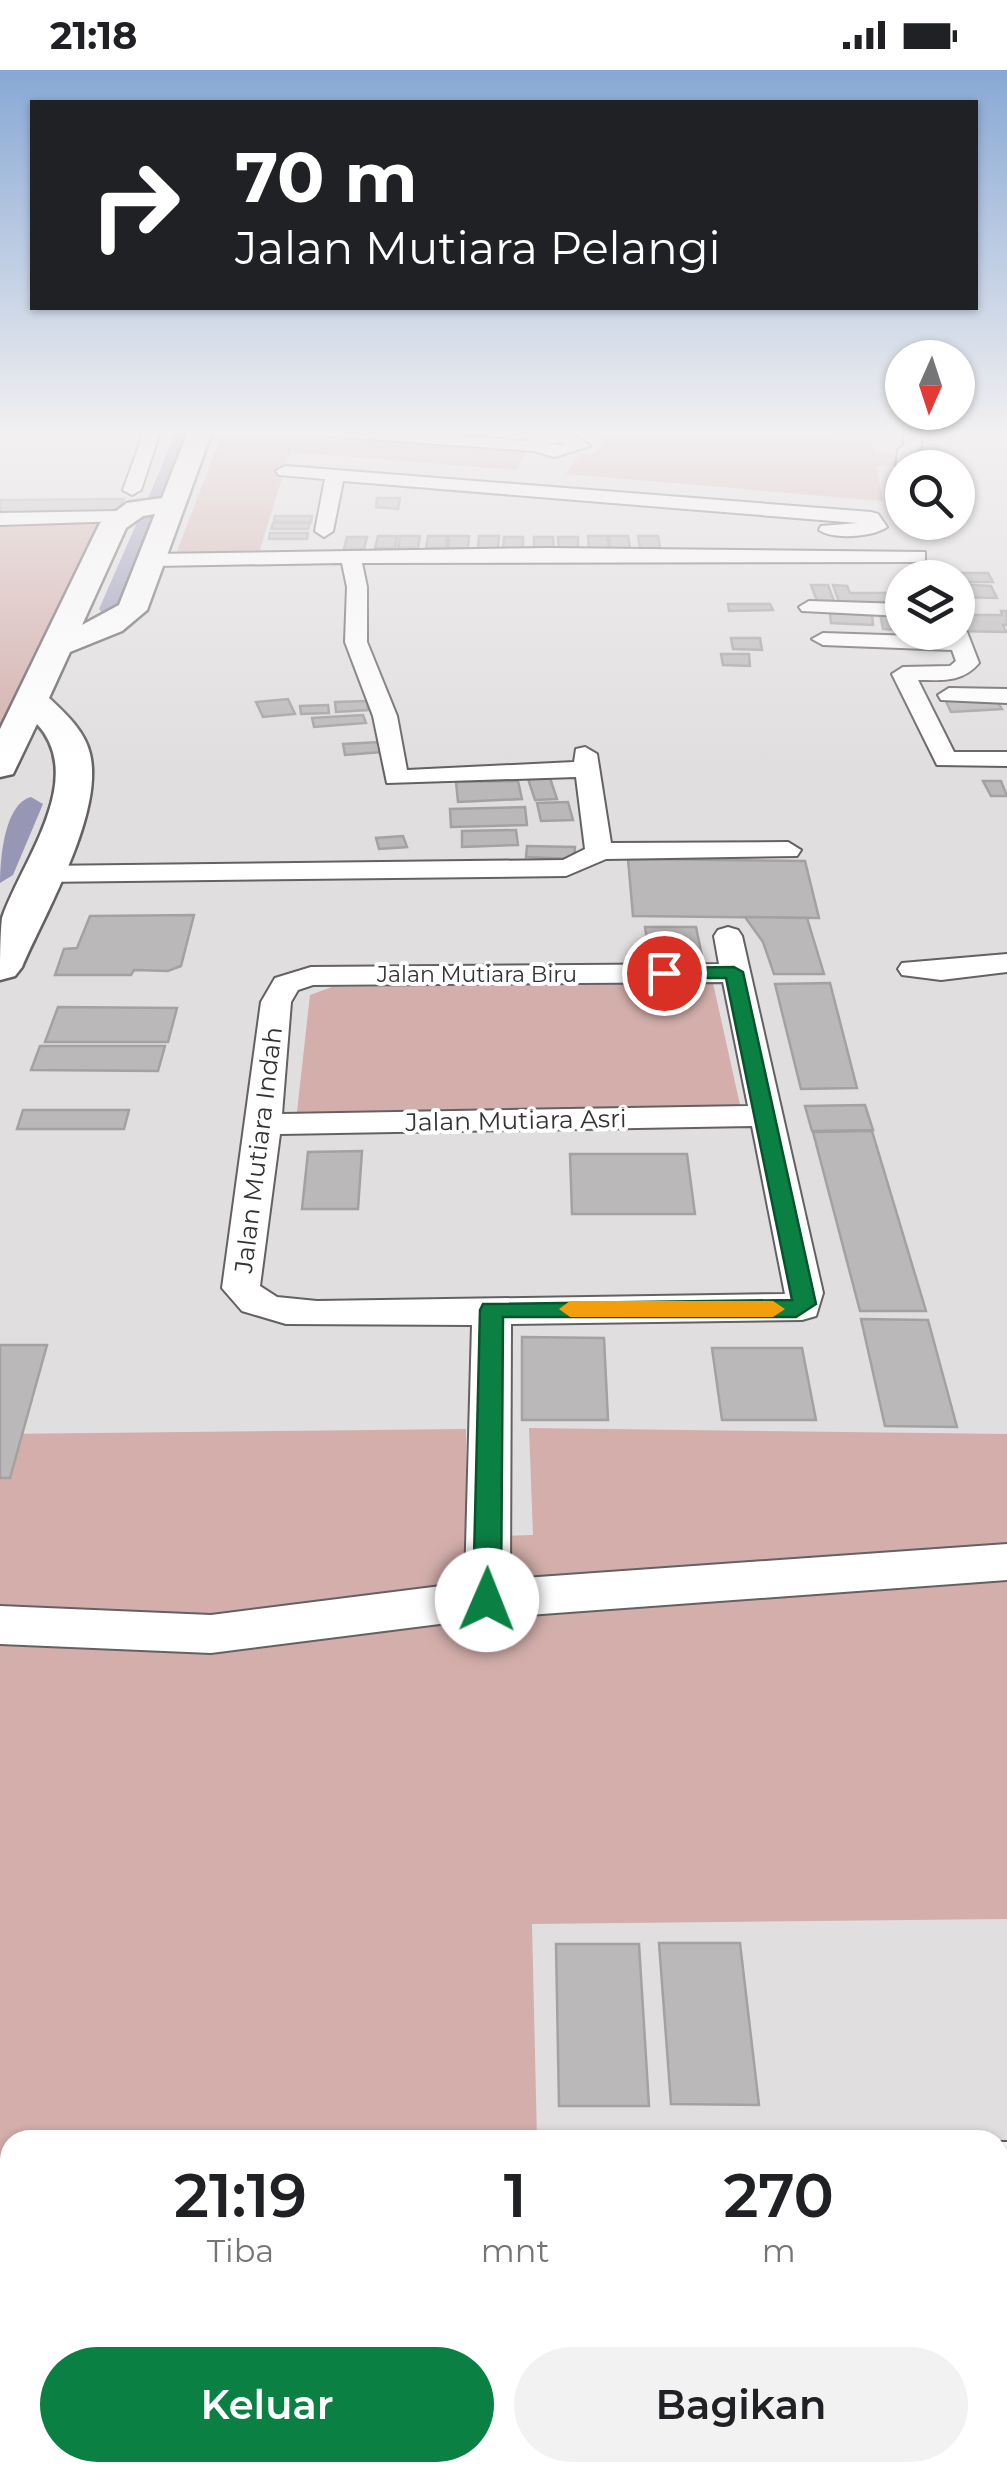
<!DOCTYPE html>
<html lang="id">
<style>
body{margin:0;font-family:Montserrat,sans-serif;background:#f2f2f2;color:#202124;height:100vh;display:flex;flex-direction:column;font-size:38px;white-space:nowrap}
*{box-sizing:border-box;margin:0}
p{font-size:32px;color:#757577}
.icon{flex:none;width:55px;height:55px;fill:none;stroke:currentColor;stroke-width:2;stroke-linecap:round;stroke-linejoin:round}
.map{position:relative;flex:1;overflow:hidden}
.drawer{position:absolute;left:0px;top:2060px;width:1008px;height:352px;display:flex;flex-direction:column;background:#fff;border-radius:30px 30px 0 0;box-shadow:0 2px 8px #0004}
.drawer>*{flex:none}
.guide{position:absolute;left:30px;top:30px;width:948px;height:210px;border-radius:0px;box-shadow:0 2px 8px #0004;background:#202124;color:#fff;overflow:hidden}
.needle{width:65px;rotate:183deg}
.fabs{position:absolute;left:885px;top:270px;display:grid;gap:20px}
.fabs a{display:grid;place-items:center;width:90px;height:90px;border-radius:50%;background:#fff;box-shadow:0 2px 8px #0004;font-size:50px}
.pin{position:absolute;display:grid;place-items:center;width:85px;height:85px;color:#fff;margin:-42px;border:5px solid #fff;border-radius:50%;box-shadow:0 2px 10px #0007}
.me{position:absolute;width:110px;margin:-55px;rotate:1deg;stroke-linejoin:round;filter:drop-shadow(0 0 8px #0008)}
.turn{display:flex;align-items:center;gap:35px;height:210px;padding:0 40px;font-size:45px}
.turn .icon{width:130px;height:130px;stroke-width:2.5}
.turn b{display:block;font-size:70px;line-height:85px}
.eta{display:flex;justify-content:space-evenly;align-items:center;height:170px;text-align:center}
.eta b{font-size:60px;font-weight:600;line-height:70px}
.button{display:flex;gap:20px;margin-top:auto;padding:20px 40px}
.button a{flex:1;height:115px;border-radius:60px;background:#0b8043;color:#fff;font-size:40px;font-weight:600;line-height:115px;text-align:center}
.button a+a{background:#f2f2f2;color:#202124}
.status{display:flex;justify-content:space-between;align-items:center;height:70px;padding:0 50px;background:#fff;direction:ltr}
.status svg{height:28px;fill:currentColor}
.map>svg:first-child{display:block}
.green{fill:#d3aeab}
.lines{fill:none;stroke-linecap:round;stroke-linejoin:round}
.canal{fill:#9797b5;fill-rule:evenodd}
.building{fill:#bbb8b9;stroke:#a4a1a2;stroke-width:2.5}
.minor-casing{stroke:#646163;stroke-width:4}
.secondary-casing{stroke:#646163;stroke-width:5}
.minor{fill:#fff;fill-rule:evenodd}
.secondary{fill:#fff;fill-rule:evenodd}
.route{fill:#0b8043;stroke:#07532c;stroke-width:2.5}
.slow{fill:#f59e0b}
.labels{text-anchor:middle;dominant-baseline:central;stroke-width:8;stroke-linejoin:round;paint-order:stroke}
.far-street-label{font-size:22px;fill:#343334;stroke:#fff}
.street-label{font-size:25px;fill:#343334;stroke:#fff}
</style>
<div class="status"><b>21:18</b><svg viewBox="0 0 49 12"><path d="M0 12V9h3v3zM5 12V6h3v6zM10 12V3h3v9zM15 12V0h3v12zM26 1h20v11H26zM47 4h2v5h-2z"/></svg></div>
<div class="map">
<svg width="1007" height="2412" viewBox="0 0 1007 2412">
<rect width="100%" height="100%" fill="#e1dee0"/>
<g class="green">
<path d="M600,359c92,0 181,3 272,14l2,9 27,2 -4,12h-21l7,35 -317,-27 13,-19 16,-2 10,-13 -8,-5z"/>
<polygon points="223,361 293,361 521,377 528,381 516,400 290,382 259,483 176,484"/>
<polygon points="100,453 0,658 0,454"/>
<polygon points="713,913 740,1035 297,1042 310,925 332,917"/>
<polygon points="529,1358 1007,1364 1007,1849 532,1854 537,2070 10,2070 10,2402 545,2402 546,2412 0,2412 0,1364 466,1359 466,1467 533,1465"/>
</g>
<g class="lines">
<g class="canal">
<polygon points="177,359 192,359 163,431 149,435 147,431"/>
<polygon points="151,436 160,441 119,539 109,545 102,543 99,539 142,441"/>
<path d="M31,727l12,7 -30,71 -13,8c0,-23 4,-79 31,-86z"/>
</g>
</g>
<g class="building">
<polygon points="377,428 400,428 398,439 376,437"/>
<polygon points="124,429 118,439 90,446 0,447 0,430"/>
<polygon points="275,446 312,446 311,452 274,452"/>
<polygon points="273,453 310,453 308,459 271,459"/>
<polygon points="940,456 946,462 912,464 906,457"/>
<polygon points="270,463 308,463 307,469 269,469"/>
<polygon points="378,466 397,466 395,478 375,478"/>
<polygon points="400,466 420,466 418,478 398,478"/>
<polygon points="428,466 447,466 446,478 426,478"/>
<polygon points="449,466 469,466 468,478 448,478"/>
<polygon points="479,466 499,466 498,478 478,478"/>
<polygon points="588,466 607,466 609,478 589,478"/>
<polygon points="609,466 628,466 630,478 610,478"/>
<polygon points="638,466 658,466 660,478 640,478"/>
<polygon points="347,467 367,467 364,479 344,479"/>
<polygon points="504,467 523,467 523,479 503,479"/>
<polygon points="534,467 553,467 554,479 534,479"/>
<polygon points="558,467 578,467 578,479 559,479"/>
<polygon points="939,503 988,503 993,512 958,512 958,508 941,508"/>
<polygon points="958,514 991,516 997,528 958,527"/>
<polygon points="811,515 828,515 834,531 817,531"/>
<polygon points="833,515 847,516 850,523 889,523 893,532 839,532"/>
<polygon points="728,534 770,534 773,540 729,541"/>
<polygon points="1001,541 1007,541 1007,555 1003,555 1006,562 958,561 958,545 1002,545"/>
<polygon points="830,543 872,545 873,555 831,553"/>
<polygon points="880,543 902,543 902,560 883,559"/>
<polygon points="731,568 760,568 762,580 733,579"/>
<polygon points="721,584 749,584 750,596 723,595"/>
<polygon points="944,627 996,629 1002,639 951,642"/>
<polygon points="288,629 295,644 263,647 256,632"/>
<polygon points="367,631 368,640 336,642 335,632"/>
<polygon points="328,635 329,643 301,644 300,636"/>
<polygon points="363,645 366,653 314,657 312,648"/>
<polygon points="380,672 382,682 345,685 343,674"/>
<polygon points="550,708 557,729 535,730 528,709"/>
<polygon points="518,711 522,729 458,732 456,712"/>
<polygon points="983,711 1001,711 1007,726 991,726"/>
<polygon points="568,732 573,750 541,751 537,733"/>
<polygon points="525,737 527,755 451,757 450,739"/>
<polygon points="516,760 518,775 462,777 462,761"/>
<polygon points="403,766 407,777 379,779 376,768"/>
<polygon points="527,776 575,777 574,789 526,787"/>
<polygon points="628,789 805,791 819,848 633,846"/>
<polygon points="194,845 181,896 168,901 134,900 131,905 55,905 64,879 77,878 90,846"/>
<polygon points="745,847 807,848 824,904 774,904 763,872"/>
<polygon points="645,857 696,857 704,896 651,897"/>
<polygon points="830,913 857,1018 801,1019 775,914"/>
<polygon points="58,937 177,938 168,972 45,972"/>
<polygon points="40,976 165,976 158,1001 31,1000"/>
<polygon points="865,1035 873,1060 812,1061 805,1036"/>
<polygon points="23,1040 129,1040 124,1059 17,1059"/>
<polygon points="872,1061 926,1241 860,1241 813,1062"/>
<polygon points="362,1081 358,1139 302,1139 308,1082"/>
<polygon points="570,1084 687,1084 695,1144 572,1144"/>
<polygon points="861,1249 928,1250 957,1357 885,1356"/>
<polygon points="522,1267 604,1268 608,1350 522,1350"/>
<polygon points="0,1275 47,1275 10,1408 0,1408"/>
<polygon points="712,1278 802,1278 816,1350 722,1350"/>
<polygon points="659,1873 740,1873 759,2035 671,2034"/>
<polygon points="556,1874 639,1874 649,2036 559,2036"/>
<rect x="998" y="2207" width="9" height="193"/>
</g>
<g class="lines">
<g class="minor-casing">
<g id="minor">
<polygon points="145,359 161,359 141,420 132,425 123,420"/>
<path d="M234,359c-9,8 -32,9 -41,1z"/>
<path d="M295,359h76l154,12c23,-12 45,-11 65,5l-36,11 -20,-6 -231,-17zM559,372l6,3 -20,-1z"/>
<polygon points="909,359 927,359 920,367 921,377 914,383 914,397 902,398 902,402 896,397 898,380 904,375 904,366"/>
<path d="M285,396l586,46 7,2 9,13c-13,10 -55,13 -68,3l2,-4 37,-3 -515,-42 -10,50 -9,6 -9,-6 10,-52 -46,-4 -3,-4z"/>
<polygon points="118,441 127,447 125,451 0,455 0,443"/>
<polygon points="548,478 925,482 925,490 918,492 362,493 367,517 367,572 397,646 407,700 574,692 576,679 585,677 597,684 611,773 788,772 801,780 797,786 606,789 566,806 40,812 26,804 40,796 563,790 585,779 576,707 387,713 373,646 345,572 347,517 342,493 153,496 143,490 153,484"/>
<polygon points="809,531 902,534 902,546 802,541 799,537"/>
<path d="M958,556l9,6 12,31c-17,20 -37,17 -61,17l36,72h53v14l-70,-1 -45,-91 11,-7 47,-1 6,-5 -4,-11 -129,-5 -11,-6 11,-6 124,4 -2,-5h13z"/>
<polygon points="949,618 1007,619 1007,633 941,630 938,625"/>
<path d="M728,857l10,3 4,6 81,357 -7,23 -14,4 -291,4 -1,255 497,-35v36l-520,38 -276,35 -211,-9v-38l211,9 254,-32 7,-258 -186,-1 -44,-13 -20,-23 39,-286 14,-24 36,-11 408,-3 -5,-28 4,-6zM723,912l25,124 -466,8 9,-112 7,-12 15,-5zM752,1056l33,168 -468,7 -40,-4 -17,-11 20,-152z"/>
<polygon points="1007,884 1007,902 941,910 902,905 898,899 902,893"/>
<rect x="998" y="2072" width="9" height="60"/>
<polygon points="619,2402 687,2402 688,2412 620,2412"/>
</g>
</g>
<g class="secondary-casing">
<path id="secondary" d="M189,359h24l-66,181 -25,21 -52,21 -21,46c16,15 36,33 41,56 14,59 -45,159 -68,213l-7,9 -15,4c0,-19 0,-44 2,-62 19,-56 86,-139 35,-194l-24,50 -13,3v-48l100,-206 27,-20 35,-5zM155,444l-36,91 -37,20 44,-97 17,-12z"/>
</g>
<use href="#minor" class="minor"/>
<use href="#secondary" class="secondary"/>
</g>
<linearGradient id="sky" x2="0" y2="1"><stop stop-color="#87a8d4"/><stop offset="0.52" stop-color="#f2f0f1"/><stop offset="1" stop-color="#f2f0f1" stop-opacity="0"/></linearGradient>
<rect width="1007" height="697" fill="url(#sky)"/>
<polygon class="route" points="734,897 743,902 816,1234 796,1247 503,1247 501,1530 497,1537 487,1541 477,1537 473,1530 480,1240 483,1234 792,1230 726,908 664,908 655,903 664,898"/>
<polygon class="slow" points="570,1231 773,1231 785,1239 773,1247 570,1247 559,1239"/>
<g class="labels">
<g class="far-street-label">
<text x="477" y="904">Jalan Mutiara Biru</text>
</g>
<g class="street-label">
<text transform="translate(516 1050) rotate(-1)">Jalan Mutiara Asri</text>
<text transform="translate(258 1080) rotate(-83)">Jalan Mutiara Indah</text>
</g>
</g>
</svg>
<div class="fabs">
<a><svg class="needle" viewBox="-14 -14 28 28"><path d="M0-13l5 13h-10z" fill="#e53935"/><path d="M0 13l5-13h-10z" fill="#757577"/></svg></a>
<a><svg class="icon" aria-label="search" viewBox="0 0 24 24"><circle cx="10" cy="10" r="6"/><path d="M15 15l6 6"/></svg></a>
<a><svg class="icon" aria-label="layers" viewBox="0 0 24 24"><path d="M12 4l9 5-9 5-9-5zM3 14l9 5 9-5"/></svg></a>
</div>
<div class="pin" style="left:664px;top:903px;background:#d93025"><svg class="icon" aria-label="arrive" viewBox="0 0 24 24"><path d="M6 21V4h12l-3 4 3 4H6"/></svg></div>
<svg class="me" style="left:487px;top:1530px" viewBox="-20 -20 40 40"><circle r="19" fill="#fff"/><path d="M0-13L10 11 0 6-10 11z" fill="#0b8043"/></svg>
<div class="guide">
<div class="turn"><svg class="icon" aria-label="right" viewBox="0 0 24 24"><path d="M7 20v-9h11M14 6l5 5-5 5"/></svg><div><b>70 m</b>Jalan Mutiara Pelangi</div></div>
</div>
<section class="drawer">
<div class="eta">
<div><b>21:19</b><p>Tiba</p></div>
<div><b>1</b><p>mnt</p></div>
<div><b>270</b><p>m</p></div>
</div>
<div class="button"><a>Keluar</a><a>Bagikan</a></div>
</section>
</div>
